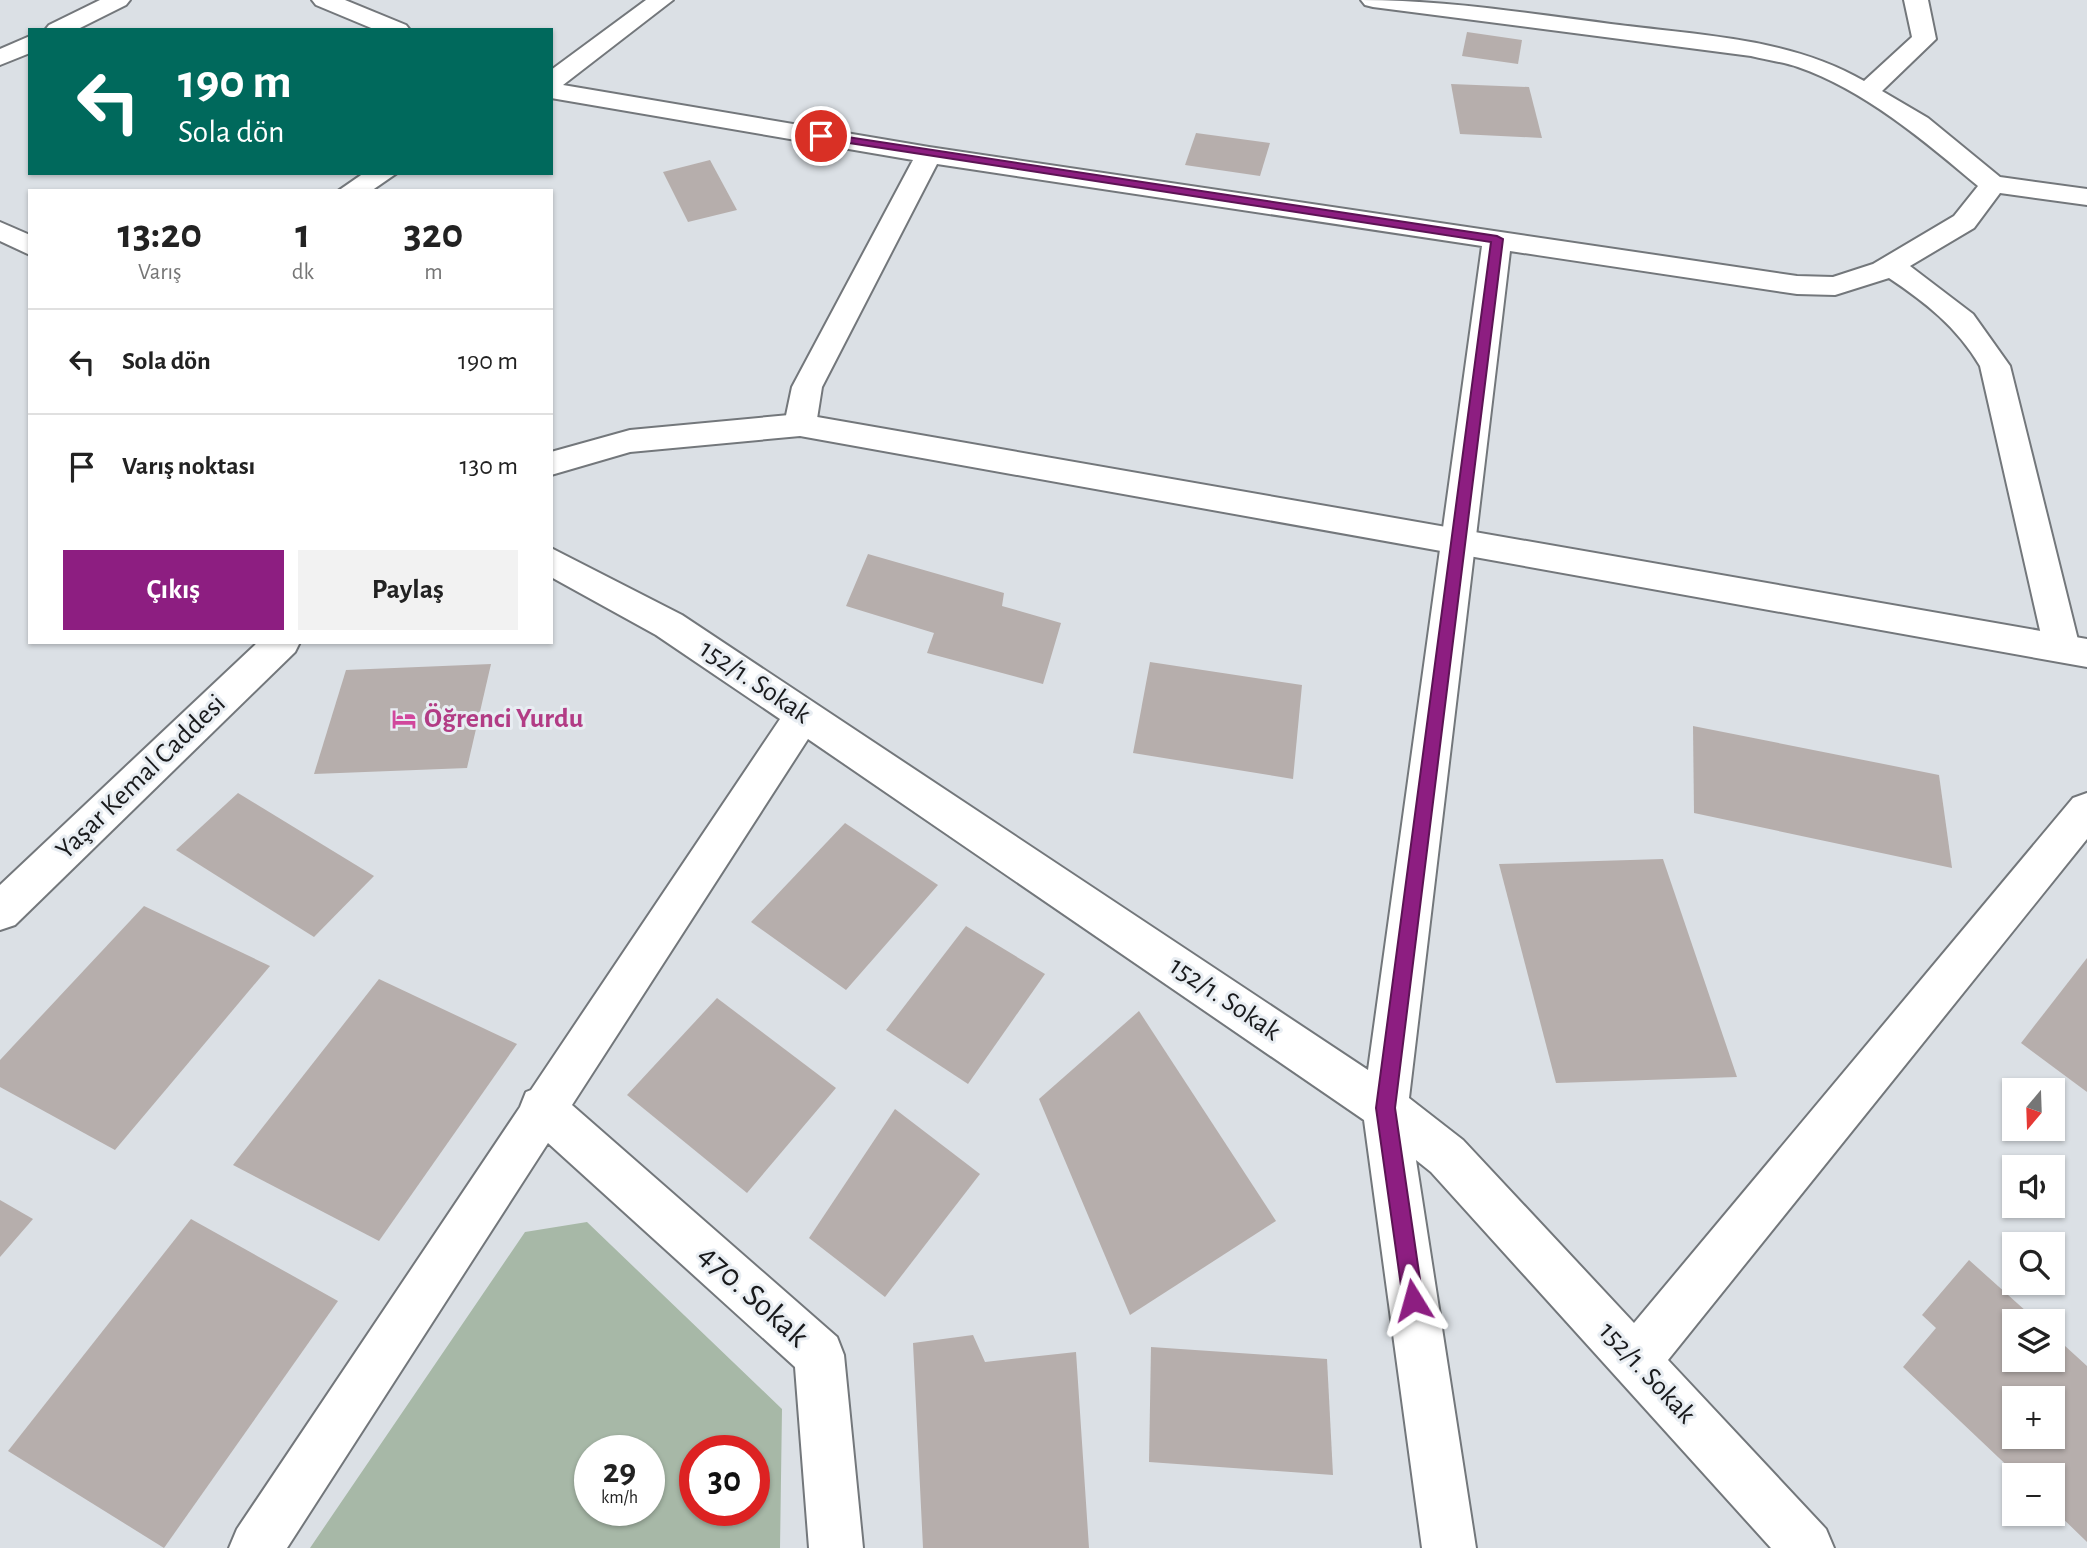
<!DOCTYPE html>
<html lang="tr">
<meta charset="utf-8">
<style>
body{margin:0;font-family:"Alegreya Sans",sans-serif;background:#f2f2f2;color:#222;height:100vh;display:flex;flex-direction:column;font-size:26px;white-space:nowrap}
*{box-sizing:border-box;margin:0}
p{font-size:23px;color:#767676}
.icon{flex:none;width:38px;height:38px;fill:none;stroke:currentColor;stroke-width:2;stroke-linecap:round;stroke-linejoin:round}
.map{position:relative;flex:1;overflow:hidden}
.sheet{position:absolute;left:28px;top:189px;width:525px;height:455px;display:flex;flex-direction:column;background:#fff;border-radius:0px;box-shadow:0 2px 5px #0004}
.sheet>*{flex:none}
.guide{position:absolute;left:28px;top:28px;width:525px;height:147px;border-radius:0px;box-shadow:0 2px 5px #0004;background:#00695c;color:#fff;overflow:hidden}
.needle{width:46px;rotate:199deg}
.fabs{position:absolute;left:2002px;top:1078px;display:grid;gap:14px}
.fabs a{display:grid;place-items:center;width:63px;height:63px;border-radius:0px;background:#fff;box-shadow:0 2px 5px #0004;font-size:35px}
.speed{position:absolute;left:574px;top:1435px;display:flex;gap:14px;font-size:35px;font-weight:700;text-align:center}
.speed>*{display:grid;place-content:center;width:91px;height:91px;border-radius:50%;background:#fff;box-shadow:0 2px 5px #0004;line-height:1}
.speed small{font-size:18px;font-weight:400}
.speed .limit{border:10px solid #d22;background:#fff;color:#111}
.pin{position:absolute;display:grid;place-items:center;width:60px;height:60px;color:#fff;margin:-30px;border:4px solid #fff;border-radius:50%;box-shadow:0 2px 7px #0007}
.me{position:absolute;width:77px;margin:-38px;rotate:352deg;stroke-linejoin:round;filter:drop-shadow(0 0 5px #0008)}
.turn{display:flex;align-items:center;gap:24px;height:147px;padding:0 35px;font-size:32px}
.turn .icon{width:91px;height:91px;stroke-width:2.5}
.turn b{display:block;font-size:49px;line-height:60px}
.eta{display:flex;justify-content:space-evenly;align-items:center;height:119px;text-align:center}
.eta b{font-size:42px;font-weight:700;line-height:49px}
.button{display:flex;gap:14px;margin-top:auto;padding:14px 35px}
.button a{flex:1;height:80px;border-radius:0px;background:#8d1e81;color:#fff;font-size:28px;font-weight:700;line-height:80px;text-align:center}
.button a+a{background:#f2f2f2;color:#222}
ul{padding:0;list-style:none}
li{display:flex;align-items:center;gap:21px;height:105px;padding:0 35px;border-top:2px solid #e0e0e0}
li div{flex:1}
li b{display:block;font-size:26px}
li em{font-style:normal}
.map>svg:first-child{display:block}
.green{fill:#a7b8a7;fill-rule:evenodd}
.building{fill:#b6aeac;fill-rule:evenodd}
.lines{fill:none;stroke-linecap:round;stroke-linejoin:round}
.minor-casing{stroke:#73777b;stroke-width:4}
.tertiary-casing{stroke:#73777b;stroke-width:4}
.minor{fill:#fff;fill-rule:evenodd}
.tertiary{fill:#fff;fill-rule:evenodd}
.route{fill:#8d1e81;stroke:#5c1454;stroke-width:2}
.labels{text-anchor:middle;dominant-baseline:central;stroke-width:6;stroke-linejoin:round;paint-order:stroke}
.street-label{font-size:28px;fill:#191a1c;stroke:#e8edf2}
.hotel-label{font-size:28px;font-weight:bold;fill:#b23c85;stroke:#e8edf2;text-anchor:start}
.near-street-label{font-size:33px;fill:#191a1c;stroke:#e8edf2}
</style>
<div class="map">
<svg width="2087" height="1548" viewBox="0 0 2087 1548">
<rect width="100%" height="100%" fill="#dbe0e5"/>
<path class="green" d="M587,1222l195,187 -2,139h-470l215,-316zM590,1451h59v59h-59zM695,1451h59v59h-59z"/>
<g class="building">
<polygon points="1467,32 1522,40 1518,64 1462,56"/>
<polygon points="1451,84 1529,87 1542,138 1460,134"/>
<polygon points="1196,133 1270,143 1260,176 1185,165"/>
<polygon points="710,160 737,210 688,222 663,172"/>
<polygon points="868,554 1004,593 1002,606 1061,623 1043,684 927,653 934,633 846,606"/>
<polygon points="1150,662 1302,685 1293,779 1133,753"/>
<polygon points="491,664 467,768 314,774 346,670"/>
<polygon points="1693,726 1939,775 1952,868 1694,813"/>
<polygon points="238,793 374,876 314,937 176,850"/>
<polygon points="845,823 938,885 846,990 751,922"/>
<polygon points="1663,859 1737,1077 1556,1083 1499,864"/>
<polygon points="144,906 270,966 115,1150 0,1087 0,1060"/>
<polygon points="966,926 1045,974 968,1084 886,1030"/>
<polygon points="2087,958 2087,1092 2021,1043"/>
<polygon points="379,979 517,1044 379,1241 233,1165"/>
<polygon points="717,998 836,1088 747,1193 627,1095"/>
<polygon points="1139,1011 1276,1221 1130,1315 1039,1099"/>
<polygon points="895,1109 980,1174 885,1297 809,1238"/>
<polygon points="0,1200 33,1219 0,1257"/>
<polygon points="191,1219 338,1301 164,1548 8,1451"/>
<path d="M1969,1260l68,61h-23v39h39v-25l34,31v176l-34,-33v-34h-36l-114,-108 33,-39 -14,-13zM2014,1398h39v39h-39z"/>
<polygon points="973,1335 985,1362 1076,1352 1089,1548 923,1548 913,1343"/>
<polygon points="1151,1347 1327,1359 1333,1475 1149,1462"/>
</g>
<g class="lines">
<g class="minor-casing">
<g id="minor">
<polygon points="312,0 345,0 406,25 410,30 376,30 316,5"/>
<path d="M646,0h27l-110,85 366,62 868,129 36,1 40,-13 81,-48 24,-30c-52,-44 -115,-97 -180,-119 -15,-5 -31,-7 -47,-11l-378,-49 -8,-2 -4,-5c84,0 166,13 250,24 85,11 177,13 253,57l48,-44 -8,-37h24l8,39 -54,52 46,27 72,59 87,12v16l-87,-12 -26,35 -64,38 63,48 37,52 70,282 -5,10 -13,4 -13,-4 -5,-10 -64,-282c-23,-39 -55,-64 -91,-88l-54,17 -38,-1 -287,-43 -101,847 54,42 171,183 439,-525 14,-5v46l-419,521 158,169 8,19h-63l-340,-376 -15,-12 60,388h-54l-58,-428 -556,-381 -236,366 265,232 7,18 19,193h-54l-14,-181 -247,-224 -261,405h-58l8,-19 283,-422 6,-15 5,-2 249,-371 -124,-84 -105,-58v-29l131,67 686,455 114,-824 -545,-82 -115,223 -6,38 -5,8 -11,3 -11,-3 -5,-8 8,-38 121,-227 -362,-62v-28z"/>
<polygon points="364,173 397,173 371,191 338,191"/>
<polygon points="0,222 30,235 30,255 0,241"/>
</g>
</g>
<g class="tertiary-casing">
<g id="tertiary">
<polygon points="100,0 130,0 126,5 76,30 45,30 49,25"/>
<polygon points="30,36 30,53 0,65 0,49"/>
<polygon points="800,414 2087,639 2087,667 800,436 630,452 551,475 551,452 630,430"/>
<polygon points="258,642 300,642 295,652 15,925 0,930 0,885"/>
</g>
</g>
<use href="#minor" class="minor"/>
<use href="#tertiary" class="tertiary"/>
</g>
<polygon class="route" points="821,133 1497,236 1503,239 1395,1108 1423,1300 1420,1307 1413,1310 1406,1307 1403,1300 1376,1108 1491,242 817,138 816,136"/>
<defs>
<g id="hotel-bare" transform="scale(1.89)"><path d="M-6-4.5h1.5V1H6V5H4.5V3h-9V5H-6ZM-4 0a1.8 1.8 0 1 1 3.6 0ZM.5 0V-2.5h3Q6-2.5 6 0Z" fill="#d1479c" stroke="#e8edf2" stroke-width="2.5" paint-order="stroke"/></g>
</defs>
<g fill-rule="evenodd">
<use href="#hotel-bare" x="404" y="719"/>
</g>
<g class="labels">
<g class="street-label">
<text transform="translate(755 682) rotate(34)">152/1. Sokak</text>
<text transform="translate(141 777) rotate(-44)">Yaşar Kemal Caddesi</text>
<text transform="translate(1225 999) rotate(34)">152/1. Sokak</text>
<text transform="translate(1647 1373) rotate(47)">152/1. Sokak</text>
</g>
<g class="hotel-label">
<text x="424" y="719">Öğrenci Yurdu</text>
</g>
<g class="near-street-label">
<text transform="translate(753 1296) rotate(42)">470. Sokak</text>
</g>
</g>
</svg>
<div class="fabs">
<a><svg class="needle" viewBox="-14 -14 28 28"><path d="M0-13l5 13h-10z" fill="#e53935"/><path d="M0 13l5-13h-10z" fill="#767676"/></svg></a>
<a><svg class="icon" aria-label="sound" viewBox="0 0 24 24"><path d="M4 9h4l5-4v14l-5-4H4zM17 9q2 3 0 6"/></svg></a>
<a><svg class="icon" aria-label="search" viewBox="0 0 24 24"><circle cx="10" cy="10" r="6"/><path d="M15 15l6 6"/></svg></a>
<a><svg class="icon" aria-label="layers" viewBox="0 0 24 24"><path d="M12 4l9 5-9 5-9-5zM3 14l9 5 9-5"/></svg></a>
<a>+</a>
<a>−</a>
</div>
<div class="speed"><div>29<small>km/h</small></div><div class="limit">30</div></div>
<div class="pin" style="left:821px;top:136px;background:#d93025"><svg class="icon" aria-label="arrive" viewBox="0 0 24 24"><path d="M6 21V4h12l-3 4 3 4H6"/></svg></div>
<svg class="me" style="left:1413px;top:1300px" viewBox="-20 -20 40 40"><path d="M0-17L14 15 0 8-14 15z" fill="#8d1e81" stroke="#fff" stroke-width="4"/></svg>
<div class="guide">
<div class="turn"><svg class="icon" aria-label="left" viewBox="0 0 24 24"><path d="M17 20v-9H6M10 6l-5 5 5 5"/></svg><div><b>190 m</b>Sola dön</div></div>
</div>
<section class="sheet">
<div class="eta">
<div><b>13:20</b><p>Varış</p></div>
<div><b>1</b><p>dk</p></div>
<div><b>320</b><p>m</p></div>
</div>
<ul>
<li><svg class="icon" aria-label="left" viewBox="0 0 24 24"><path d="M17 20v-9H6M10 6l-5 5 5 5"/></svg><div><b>Sola dön</b></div><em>190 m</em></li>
<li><svg class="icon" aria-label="arrive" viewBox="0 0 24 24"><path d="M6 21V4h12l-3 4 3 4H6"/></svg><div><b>Varış noktası</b></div><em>130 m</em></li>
</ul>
<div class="button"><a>Çıkış</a><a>Paylaş</a></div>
</section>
</div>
